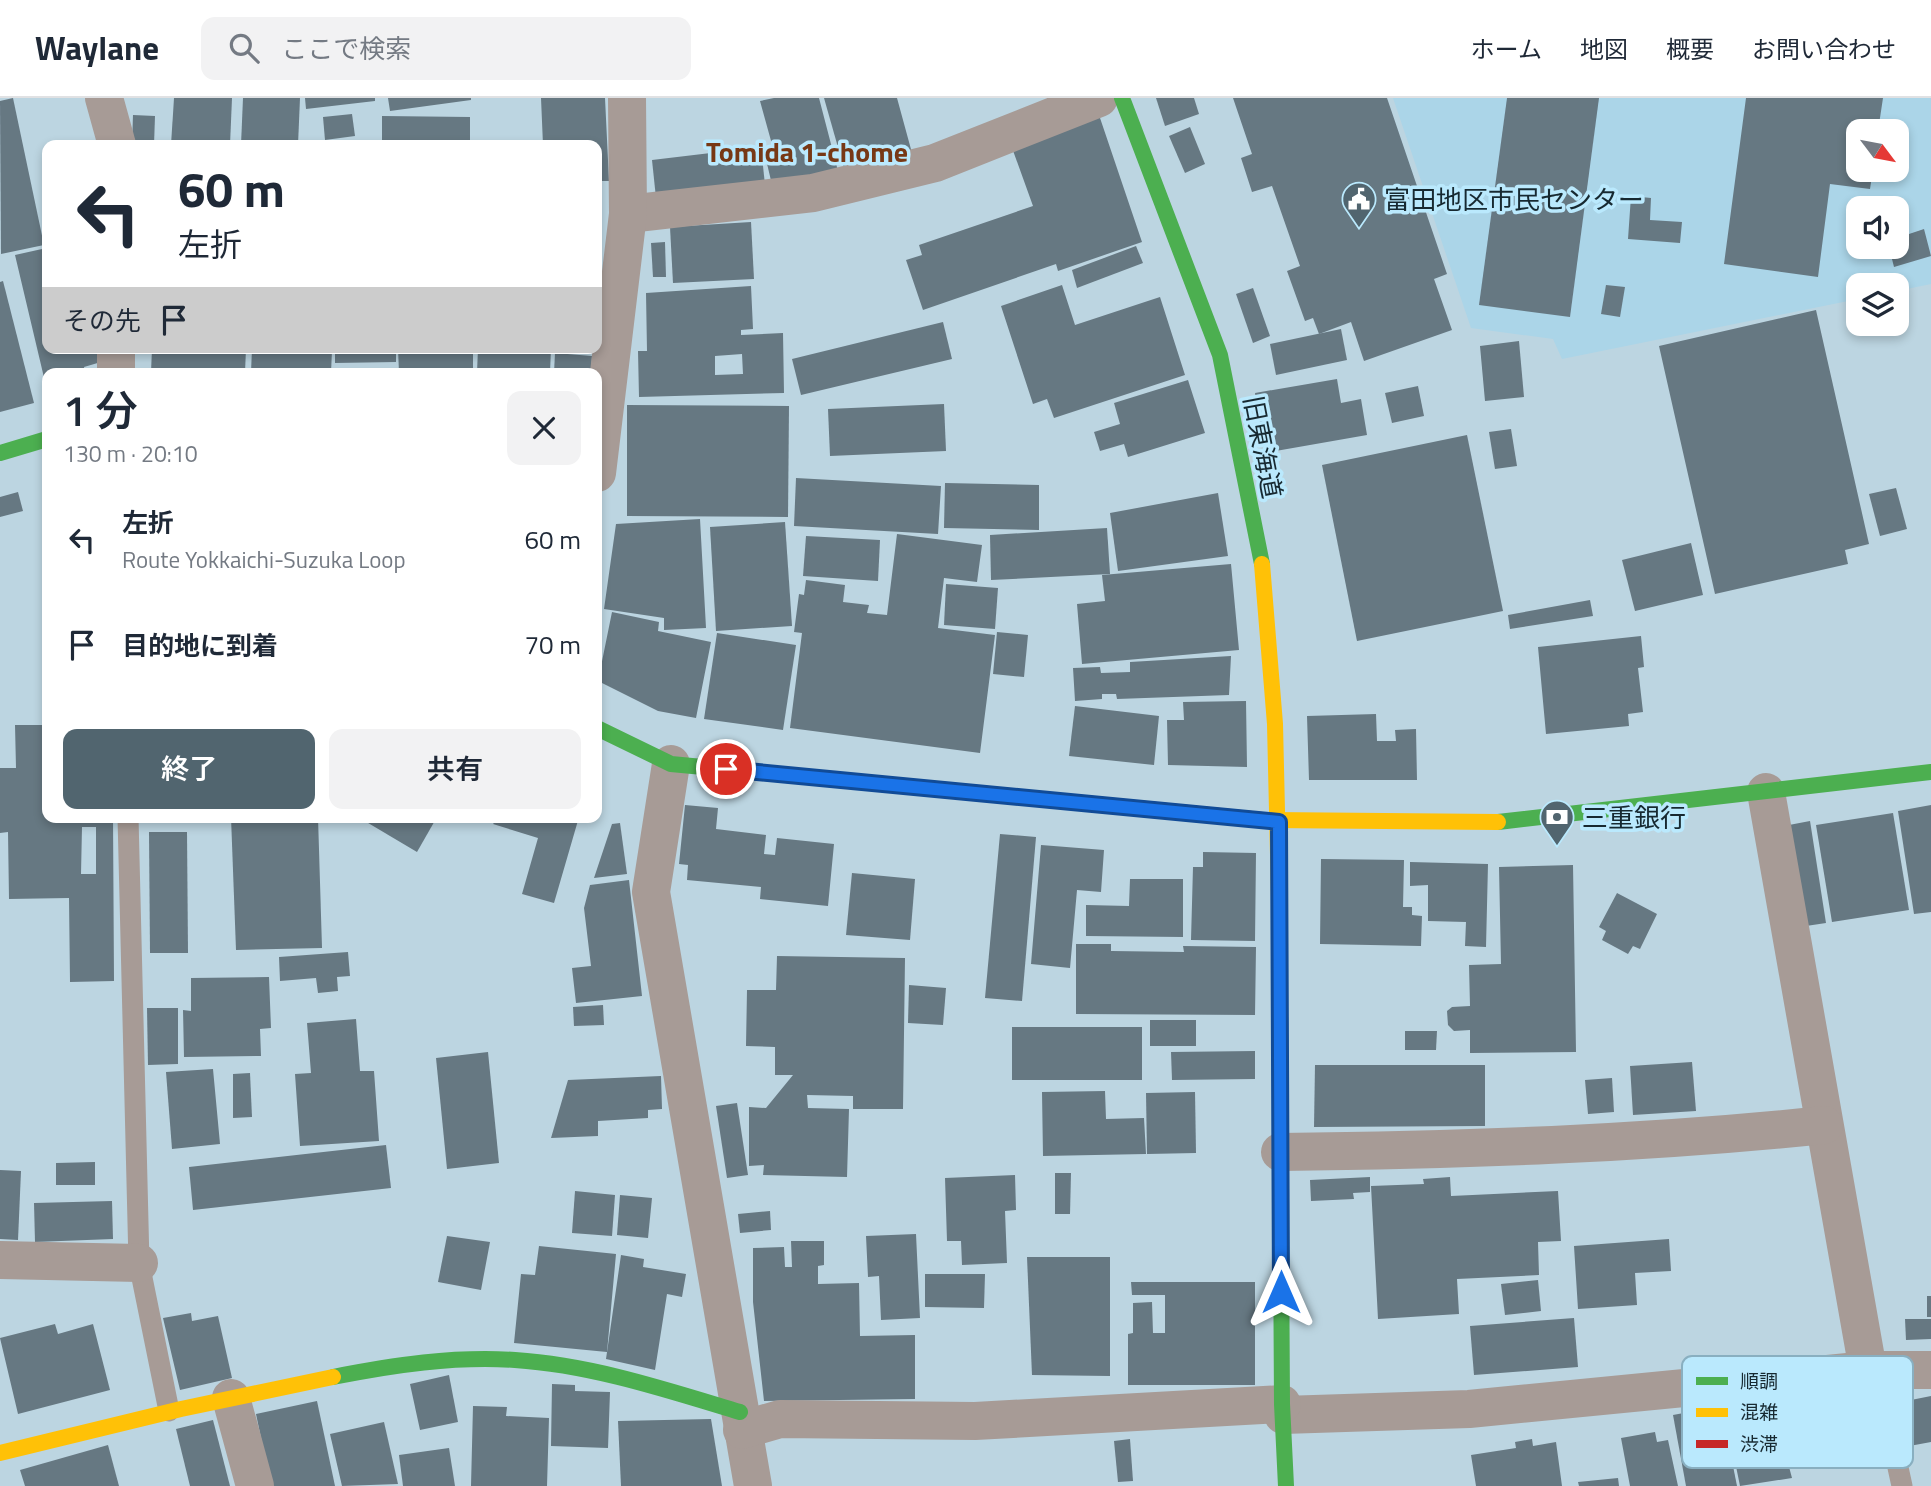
<!DOCTYPE html>
<html lang="ja">
<meta charset="utf-8">
<style>
body{margin:0;font-family:"Titillium Web","Noto Sans JP",sans-serif;background:#f2f2f3;color:#1f2937;height:100vh;display:flex;flex-direction:column;font-size:26px;white-space:nowrap}
*{box-sizing:border-box;margin:0}
p{font-size:23px;color:#747a83}
.icon{flex:none;width:38px;height:38px;fill:none;stroke:currentColor;stroke-width:2;stroke-linecap:round;stroke-linejoin:round}
.map{position:relative;flex:1;overflow:hidden}
.details{position:absolute;left:42px;top:270px;width:560px;height:455px;display:flex;flex-direction:column;background:#fff;border-radius:14px;box-shadow:0 4px 10px #0003}
.details>*{flex:none}
.guide{position:absolute;left:42px;top:42px;width:560px;height:214px;border-radius:14px;box-shadow:0 4px 10px #0003;background:#fff;color:#1f2937;overflow:hidden}
.needle{width:46px;rotate:122deg}
.fabs{position:absolute;left:1846px;top:21px;display:grid;gap:14px}
.fabs a{display:grid;place-items:center;width:63px;height:63px;border-radius:14px;background:#fff;box-shadow:0 4px 10px #0003;font-size:35px}
.pin{position:absolute;display:grid;place-items:center;width:60px;height:60px;color:#fff;margin:-30px;border:4px solid #fff;border-radius:50%;box-shadow:0 2px 7px #0007}
.me{position:absolute;width:77px;margin:-38px;rotate:0deg;stroke-linejoin:round;filter:drop-shadow(0 0 5px #0008)}
.turn{display:flex;align-items:center;gap:24px;height:147px;padding:0 21px;font-size:32px}
.turn .icon{width:91px;height:91px;stroke-width:2.5}
.turn b{display:block;font-size:49px;line-height:60px}
.then{display:flex;align-items:center;height:66px;padding:0 21px;background:#0003;gap:14px;font-size:26px}
.round{display:grid;place-items:center;flex:none;width:74px;height:74px;border-radius:14px;background:#f2f2f3}
.overview{display:flex;align-items:center;justify-content:space-between;height:119px;padding:0 21px}
h1{font-size:42px;font-weight:600;line-height:52px}
.action{display:flex;gap:14px;margin-top:auto;padding:14px 21px}
.action a{flex:1;height:80px;border-radius:14px;background:#51656f;color:#fff;font-size:28px;font-weight:600;line-height:80px;text-align:center}
.action a+a{background:#f2f2f3;color:#1f2937}
ul{padding:0;list-style:none}
li{display:flex;align-items:center;gap:21px;height:105px;padding:0 21px}
li div{flex:1}
li b{display:block;font-size:26px}
li em{font-style:normal}
header{display:flex;align-items:center;gap:42px;box-sizing:border-box;height:98px;padding:0 35px;background:#fff;border-bottom:2px solid #e0e1e3}
header strong{font-size:33px}
nav{display:flex;gap:38px;margin-inline-start:auto;font-size:24px}
.search{width:490px;height:63px;background:#f2f2f3;display:flex;align-items:center;gap:18px;box-sizing:border-box;padding:0 24px;border-radius:14px;color:#747a83;font-size:26px}
.map>svg:first-child{display:block}
.built{fill:#abd5e8;fill-rule:evenodd}
.building{fill:#667882;fill-rule:evenodd}
.lines{fill:none;stroke-linecap:round;stroke-linejoin:round}
.lane{stroke:#a79b96;stroke-width:21}
.street{stroke:#a79b96;stroke-width:38}
.fast{stroke:#4caf50;stroke-width:16}
.slow{stroke:#ffc107;stroke-width:16}
.jam{stroke:#c62828;stroke-width:16}
.route-casing{stroke:#114b97;stroke-width:18}
.route{stroke:#1a73e8;stroke-width:12}
.labels{text-anchor:middle;dominant-baseline:central;stroke-width:7;stroke-linejoin:round;paint-order:stroke}
.poi-label{font-size:26px;fill:#172931;stroke:#bae9fd;text-anchor:start}
.street-label{font-size:26px;fill:#172931;stroke:#bae9fd}
.neighbourhood-label{font-size:28px;font-weight:bold;fill:#773815;stroke:#bae9fd}
.key{fill:#bae9fd;stroke:#89afc0;stroke-width:2}
.key-label{font-size:19px;fill:#172931}
</style>
<header>
<strong>Waylane</strong>
<div class="search"><svg class="icon" aria-label="search" viewBox="0 0 24 24"><circle cx="10" cy="10" r="6"/><path d="M15 15l6 6"/></svg>ここで検索</div>
<nav><a>ホーム</a><a>地図</a><a>概要</a><a>お問い合わせ</a></nav>
</header>
<div class="map">
<svg width="1931" height="1388" viewBox="0 0 1931 1388">
<rect width="100%" height="100%" fill="#bcd5e1"/>
<path class="built" d="M1393,0h538v186l-34,7v-6h-39v14l-296,60 -9,-20 -82,-11zM1858,33h39v39h-39zM1858,110h39v39h-39z"/>
<g class="building">
<polygon points="13,0 44,147 1,156 0,3"/>
<polygon points="174,0 232,0 230,47 171,47"/>
<polygon points="243,0 300,0 298,47 241,47"/>
<polygon points="305,0 375,0 375,3 306,11"/>
<polygon points="388,0 471,0 471,2 390,13"/>
<polygon points="541,0 605,0 609,83 597,83 597,47 543,47"/>
<polygon points="774,0 819,0 838,73 773,91 764,53 773,50 760,3"/>
<polygon points="824,0 897,0 912,55 845,74"/>
<polygon points="1156,0 1194,0 1199,16 1165,28"/>
<polygon points="1233,0 1387,0 1447,176 1434,181 1452,232 1364,263 1351,224 1319,236 1313,220 1305,223 1287,173 1300,168 1272,88 1252,94 1241,60 1252,56"/>
<polygon points="1507,0 1599,0 1570,219 1479,207"/>
<polygon points="1746,0 1883,0 1878,33 1858,33 1858,72 1873,72 1870,91 1830,86 1818,179 1724,166"/>
<polygon points="352,16 355,38 325,42 323,19"/>
<polygon points="133,17 155,18 154,47 132,47"/>
<polygon points="1099,17 1142,144 1058,173 1056,166 923,212 906,162 922,157 919,147 1033,108 1011,47"/>
<polygon points="382,18 470,19 470,47 382,47"/>
<polygon points="1190,29 1205,66 1185,75 1169,38"/>
<polygon points="761,49 765,87 656,100 652,62"/>
<polygon points="1631,98 1651,100 1650,122 1682,124 1680,145 1628,141"/>
<polygon points="751,124 754,181 673,185 670,129"/>
<polygon points="597,126 602,126 599,208 597,208"/>
<polygon points="1924,131 1931,158 1894,169 1889,149 1897,149 1897,140"/>
<polygon points="665,144 666,179 653,179 651,145"/>
<polygon points="1136,148 1143,165 1077,190 1072,172"/>
<polygon points="42,151 47,175 47,250 98,250 101,264 84,269 85,275 47,275 46,288 15,157"/>
<polygon points="3,183 34,305 0,314 0,184"/>
<polygon points="1062,187 1075,227 1160,199 1185,277 1054,320 1047,301 1033,306 1001,208"/>
<polygon points="1606,187 1625,189 1620,219 1601,216"/>
<path d="M751,188l2,43 -12,1v5l42,-2 1,60 -145,4 -1,-46h9l-1,-58zM742,256l1,20 -28,1v-19z"/>
<polygon points="1253,190 1270,238 1253,245 1236,196"/>
<polygon points="1816,212 1869,446 1845,452 1848,466 1715,496 1659,248"/>
<polygon points="943,224 952,261 801,297 792,261"/>
<polygon points="1341,231 1347,262 1276,277 1270,246"/>
<polygon points="1519,243 1524,299 1485,303 1480,248"/>
<polygon points="152,250 246,250 245,275 151,275"/>
<polygon points="252,250 332,252 331,275 251,275"/>
<polygon points="335,250 396,250 396,264 335,265"/>
<polygon points="398,250 473,250 473,275 399,275"/>
<polygon points="478,250 551,250 550,275 477,275"/>
<polygon points="555,255 592,258 591,275 554,275"/>
<polygon points="1337,281 1341,305 1361,301 1367,337 1265,355 1255,295"/>
<polygon points="1188,282 1205,335 1128,359 1124,346 1100,353 1094,334 1120,326 1114,305"/>
<polygon points="1418,288 1424,318 1392,325 1385,295"/>
<polygon points="944,306 946,353 830,358 828,311"/>
<polygon points="627,307 789,308 788,419 627,418"/>
<polygon points="1511,331 1517,368 1495,371 1489,334"/>
<polygon points="1467,337 1503,513 1357,543 1322,367"/>
<polygon points="796,380 941,388 938,436 794,428"/>
<polygon points="945,385 1039,387 1039,432 944,430"/>
<polygon points="1896,390 1907,431 1880,438 1869,396"/>
<polygon points="18,394 23,413 0,419 0,399"/>
<polygon points="1218,395 1228,458 1118,473 1110,415"/>
<polygon points="700,421 706,530 664,532 664,520 604,511 616,426"/>
<polygon points="785,424 792,528 716,533 710,429"/>
<polygon points="1107,430 1110,476 991,482 990,437"/>
<polygon points="897,436 982,447 977,484 944,480 938,530 995,537 980,655 790,630 802,535 794,534 799,496 804,497 806,482 845,487 843,504 869,507 867,515 887,517"/>
<polygon points="806,438 880,442 878,483 803,478"/>
<polygon points="1691,445 1703,497 1635,513 1622,462"/>
<polygon points="44,451 47,451 47,591 42,591"/>
<polygon points="1231,466 1239,552 1082,566 1077,506 1105,503 1102,477"/>
<polygon points="946,486 998,490 995,531 944,527"/>
<polygon points="1590,502 1593,518 1510,531 1508,517"/>
<polygon points="612,514 659,524 658,533 711,544 696,620 658,613 598,583"/>
<polygon points="997,534 1028,537 1024,579 993,576"/>
<polygon points="717,535 796,547 783,632 704,621"/>
<polygon points="1641,538 1644,569 1638,570 1643,614 1628,616 1629,628 1546,636 1538,549"/>
<polygon points="1231,558 1229,597 1117,601 1116,596 1102,596 1102,601 1075,603 1073,570 1100,569 1101,575 1130,574 1130,564"/>
<polygon points="1246,603 1247,669 1168,667 1167,622 1184,622 1183,604"/>
<polygon points="1075,608 1159,618 1154,667 1069,658"/>
<polygon points="1376,616 1377,643 1396,643 1395,632 1416,631 1417,682 1309,682 1307,618"/>
<path d="M15,627h32v92h66l1,164 -44,1 -1,-84 -60,1 -1,-67 -8,1v-65h16zM82,729h14v47h-15z"/>
<polygon points="685,707 718,710 716,731 766,737 764,756 775,757 777,740 834,746 828,808 760,801 761,789 687,782 688,767 679,766"/>
<polygon points="1931,707 1931,814 1914,816 1898,713"/>
<polygon points="1893,715 1909,812 1832,824 1816,727"/>
<polygon points="231,719 318,719 322,850 236,852"/>
<polygon points="358,719 437,719 417,754"/>
<polygon points="499,719 579,719 554,805 522,796 538,740 493,726"/>
<polygon points="1810,723 1826,825 1806,828 1789,727"/>
<polygon points="620,725 627,776 594,780 612,726"/>
<polygon points="149,734 187,734 188,855 150,855"/>
<polygon points="1000,736 1036,739 1022,903 985,900"/>
<polygon points="1041,747 1104,752 1101,794 1077,792 1070,870 1031,866"/>
<polygon points="1203,754 1256,755 1255,843 1191,842 1193,769 1203,769"/>
<polygon points="1321,761 1404,762 1403,809 1412,809 1412,817 1422,818 1421,848 1320,846"/>
<polygon points="1410,764 1488,766 1486,849 1465,848 1466,824 1428,823 1428,787 1410,788"/>
<polygon points="1573,767 1576,954 1470,955 1470,932 1454,933 1448,927 1447,913 1452,909 1470,908 1469,867 1501,866 1499,769"/>
<polygon points="852,775 915,781 910,842 846,837"/>
<polygon points="1130,781 1183,781 1183,839 1086,838 1086,807 1129,808"/>
<polygon points="629,782 642,898 576,905 572,870 591,868 584,810 590,787"/>
<polygon points="1617,795 1657,816 1640,851 1633,848 1628,856 1602,842 1606,833 1599,829"/>
<polygon points="1076,846 1111,846 1111,853 1184,854 1183,848 1256,849 1255,917 1076,916"/>
<polygon points="348,854 350,878 337,879 338,893 318,895 316,880 280,883 279,859"/>
<polygon points="777,858 905,860 903,1011 853,1011 853,998 807,997 808,1010 849,1011 847,1079 763,1077 764,1067 749,1068 749,1009 766,1010 793,977 775,977 775,949 746,948 747,892 776,892"/>
<polygon points="269,879 271,930 260,931 261,958 184,959 183,912 191,913 191,880"/>
<polygon points="909,887 946,890 943,927 908,925"/>
<polygon points="603,907 604,927 574,928 573,909"/>
<polygon points="147,910 178,910 178,966 148,967"/>
<polygon points="356,921 360,973 374,973 379,1043 300,1048 295,976 311,975 307,925"/>
<rect x="1150" y="922" width="46" height="26"/>
<rect x="1012" y="929" width="130" height="53"/>
<polygon points="1405,933 1437,933 1436,952 1405,952"/>
<polygon points="1255,953 1255,981 1172,982 1171,954"/>
<polygon points="488,954 499,1065 447,1071 436,960"/>
<polygon points="1692,964 1696,1013 1633,1017 1630,968"/>
<polygon points="1315,967 1485,967 1485,1028 1314,1029"/>
<polygon points="213,971 220,1046 172,1051 166,974"/>
<polygon points="250,975 252,1019 233,1020 233,976"/>
<polygon points="661,978 662,1011 648,1012 648,1020 598,1023 598,1038 551,1040 568,982"/>
<polygon points="1612,980 1614,1014 1588,1016 1585,982"/>
<polygon points="1105,993 1106,1021 1144,1020 1146,1056 1043,1058 1042,994"/>
<polygon points="1195,994 1196,1055 1147,1056 1146,995"/>
<polygon points="737,1005 748,1077 727,1080 716,1008"/>
<polygon points="386,1047 391,1090 193,1112 189,1069"/>
<polygon points="95,1064 95,1087 56,1087 56,1065"/>
<polygon points="0,1072 21,1073 18,1142 0,1141"/>
<polygon points="1055,1075 1071,1075 1070,1116 1055,1116"/>
<polygon points="1015,1077 1016,1112 1005,1113 1007,1165 962,1167 961,1143 947,1143 945,1080"/>
<polygon points="1370,1079 1370,1094 1353,1095 1354,1101 1311,1103 1310,1082"/>
<polygon points="1450,1079 1451,1098 1558,1093 1561,1143 1538,1144 1539,1177 1457,1181 1459,1216 1378,1221 1371,1088 1424,1086 1423,1081"/>
<polygon points="575,1093 615,1097 612,1138 572,1135"/>
<polygon points="620,1097 652,1100 648,1140 617,1137"/>
<polygon points="112,1103 113,1141 35,1144 34,1105"/>
<polygon points="770,1113 771,1132 740,1135 738,1116"/>
<polygon points="916,1136 920,1220 881,1222 879,1178 868,1179 866,1138"/>
<polygon points="447,1138 490,1144 481,1192 438,1184"/>
<polygon points="1669,1141 1671,1173 1635,1175 1637,1207 1578,1211 1574,1148"/>
<polygon points="791,1143 824,1143 824,1167 818,1168 818,1186 859,1185 860,1238 915,1237 915,1301 764,1303 753,1204 753,1150 784,1149 785,1169 792,1169"/>
<polygon points="539,1148 616,1156 607,1254 514,1245 521,1176 535,1177"/>
<polygon points="621,1157 644,1161 643,1169 686,1176 682,1199 667,1196 655,1272 606,1261"/>
<polygon points="1027,1159 1110,1159 1110,1278 1032,1277"/>
<polygon points="925,1176 985,1176 984,1210 925,1209"/>
<polygon points="1538,1182 1541,1213 1505,1217 1501,1186"/>
<polygon points="1131,1184 1255,1184 1255,1287 1128,1287 1128,1236 1133,1235 1133,1205 1152,1204 1153,1235 1165,1235 1165,1197 1132,1197"/>
<rect x="1927" y="1198" width="4" height="21"/>
<polygon points="191,1215 192,1223 218,1218 232,1280 180,1292 163,1220"/>
<polygon points="1574,1220 1578,1269 1474,1277 1470,1228"/>
<polygon points="1905,1221 1931,1221 1931,1241 1906,1242"/>
<polygon points="55,1226 58,1236 93,1226 110,1292 18,1316 0,1240"/>
<polygon points="449,1277 458,1324 420,1332 410,1286"/>
<polygon points="552,1286 575,1287 575,1293 610,1294 608,1350 551,1348"/>
<polygon points="1811,1297 1824,1358 1788,1365 1792,1380 1740,1388 1725,1314"/>
<polygon points="1931,1298 1931,1344 1904,1349 1896,1305"/>
<polygon points="317,1303 335,1388 271,1388 256,1316"/>
<polygon points="473,1308 507,1309 506,1318 549,1320 547,1388 471,1388"/>
<polygon points="1721,1308 1737,1388 1686,1388 1673,1317"/>
<polygon points="711,1321 722,1388 621,1388 618,1323"/>
<polygon points="213,1322 230,1388 190,1388 176,1331"/>
<polygon points="384,1324 398,1386 342,1388 330,1336"/>
<polygon points="1655,1334 1657,1344 1668,1342 1678,1388 1630,1388 1621,1340"/>
<polygon points="1130,1341 1133,1383 1118,1384 1114,1343"/>
<polygon points="1532,1341 1533,1348 1556,1344 1562,1388 1476,1388 1471,1357 1516,1350 1515,1344"/>
<polygon points="108,1347 119,1388 25,1388 20,1372"/>
<polygon points="449,1350 455,1388 403,1388 399,1357"/>
<polygon points="1618,1380 1619,1388 1579,1388 1578,1384"/>
</g>
<g class="lines">
<g class="lane">
<polyline points="128,719 139,1165 169,1313"/>
<polyline points="1877,1273 1902,1388"/>
</g>
<g class="street">
<polyline points="104,0 117,47"/>
<polyline points="628,116 813,95 935,65 1099,0"/>
<polyline points="116,275 116,250"/>
<polyline points="597,375 628,116 627,0"/>
<polyline points="671,666 651,794 753,1388"/>
<polyline points="1766,694 1868,1272"/>
<path d="M1280,1054c182,-2 363,-8 544,-27"/>
<polyline points="0,1162 139,1165"/>
<polyline points="231,1300 255,1388"/>
<polyline points="1283,1317 1469,1311 1868,1272 1931,1272"/>
<polyline points="742,1332 780,1321 975,1323 1282,1306"/>
</g>
<g class="fast">
<polyline points="1122,0 1220,257 1262,466"/>
<polyline points="0,355 47,341"/>
<polyline points="597,630 671,666 1072,704"/>
<polyline points="1498,724 1931,674"/>
<polyline points="1279,800 1282,1306 1286,1388"/>
<path d="M333,1279c60,-12 121,-21 182,-17 77,5 152,30 225,52"/>
</g>
<g class="slow">
<polyline points="1262,466 1275,626 1279,800"/>
<polyline points="1262,722 1498,724"/>
<polyline points="0,1355 181,1311 333,1279"/>
</g>
<polyline class="jam" points="1072,704 1262,722"/>
</g>
<g class="lines">
<g class="route-casing">
<polyline id="route" points="726,671 1279,724 1281,1194"/>
</g>
<use href="#route" class="route"/>
</g>
<defs>
<g id="civic-pin" transform="scale(1.75)"><path d="M0 17L-7.5 6A9.5 9.5 0 1 1 7.5 6Z" fill="#51656f" stroke="#bae9fd"/><path d="M-.6-6.5H3V-4.5H.6V-3L4-1V1h2V6H-6V1h2V-1L-.6-3ZM-1.2 2.5V6h2.4V2.5Z" fill="#fff"/></g>
<g id="bank-pin" transform="scale(1.75)"><path d="M0 17L-7.5 6A9.5 9.5 0 1 1 7.5 6Z" fill="#51656f" stroke="#bae9fd"/><path d="M-6-4H6V4H-6ZM0-2.3a2.3 2.3 0 1 0 0 4.6a2.3 2.3 0 1 0 0-4.6Z" fill="#fff"/></g>
</defs>
<g fill-rule="evenodd">
<use href="#civic-pin" x="1359" y="101"/>
<use href="#bank-pin" x="1557" y="719"/>
</g>
<g class="labels">
<g class="poi-label">
<text x="1384" y="101">富田地区市民センター</text>
<text x="1582" y="719">三重銀行</text>
</g>
<g class="street-label">
<text transform="translate(1263 349) rotate(79)">旧東海道</text>
</g>
<g class="neighbourhood-label">
<text x="807" y="53">Tomida 1-chome</text>
</g>
</g>
<rect x="1682" y="1258" width="231" height="112" rx="10" class="key"/>
<rect x="1696" y="1279" width="32" height="8" fill="#4caf50"/>
<rect x="1696" y="1310" width="32" height="9" fill="#ffc107"/>
<rect x="1696" y="1342" width="32" height="8" fill="#c62828"/>
<g class="key-label">
<text x="1740" y="1290">順調</text>
<text x="1740" y="1321">混雑</text>
<text x="1740" y="1353">渋滞</text>
</g>
</svg>
<div class="fabs">
<a><svg class="needle" viewBox="-14 -14 28 28"><path d="M0-13l5 13h-10z" fill="#e53935"/><path d="M0 13l5-13h-10z" fill="#747a83"/></svg></a>
<a><svg class="icon" aria-label="sound" viewBox="0 0 24 24"><path d="M4 9h4l5-4v14l-5-4H4zM17 9q2 3 0 6"/></svg></a>
<a><svg class="icon" aria-label="layers" viewBox="0 0 24 24"><path d="M12 4l9 5-9 5-9-5zM3 14l9 5 9-5"/></svg></a>
</div>
<div class="pin" style="left:726px;top:671px;background:#d93025"><svg class="icon" aria-label="arrive" viewBox="0 0 24 24"><path d="M6 21V4h12l-3 4 3 4H6"/></svg></div>
<svg class="me" style="left:1281px;top:1194px" viewBox="-20 -20 40 40"><path d="M0-17L14 15 0 8-14 15z" fill="#1a73e8" stroke="#fff" stroke-width="4"/></svg>
<div class="guide">
<div class="turn"><svg class="icon" aria-label="left" viewBox="0 0 24 24"><path d="M17 20v-9H6M10 6l-5 5 5 5"/></svg><div><b>60 m</b>左折</div></div>
<div class="then">その先<svg class="icon" aria-label="arrive" viewBox="0 0 24 24"><path d="M6 21V4h12l-3 4 3 4H6"/></svg></div>
</div>
<section class="details">
<div class="overview"><div><h1>1 分</h1><p>130 m · 20:10</p></div><a class="round"><svg class="icon" aria-label="close" viewBox="0 0 24 24"><path d="M6 6l12 12M18 6L6 18"/></svg></a></div>
<ul>
<li><svg class="icon" aria-label="left" viewBox="0 0 24 24"><path d="M17 20v-9H6M10 6l-5 5 5 5"/></svg><div><b>左折</b><p>Route Yokkaichi-Suzuka Loop</p></div><em>60 m</em></li>
<li><svg class="icon" aria-label="arrive" viewBox="0 0 24 24"><path d="M6 21V4h12l-3 4 3 4H6"/></svg><div><b>目的地に到着</b></div><em>70 m</em></li>
</ul>
<div class="action"><a>終了</a><a>共有</a></div>
</section>
</div>
